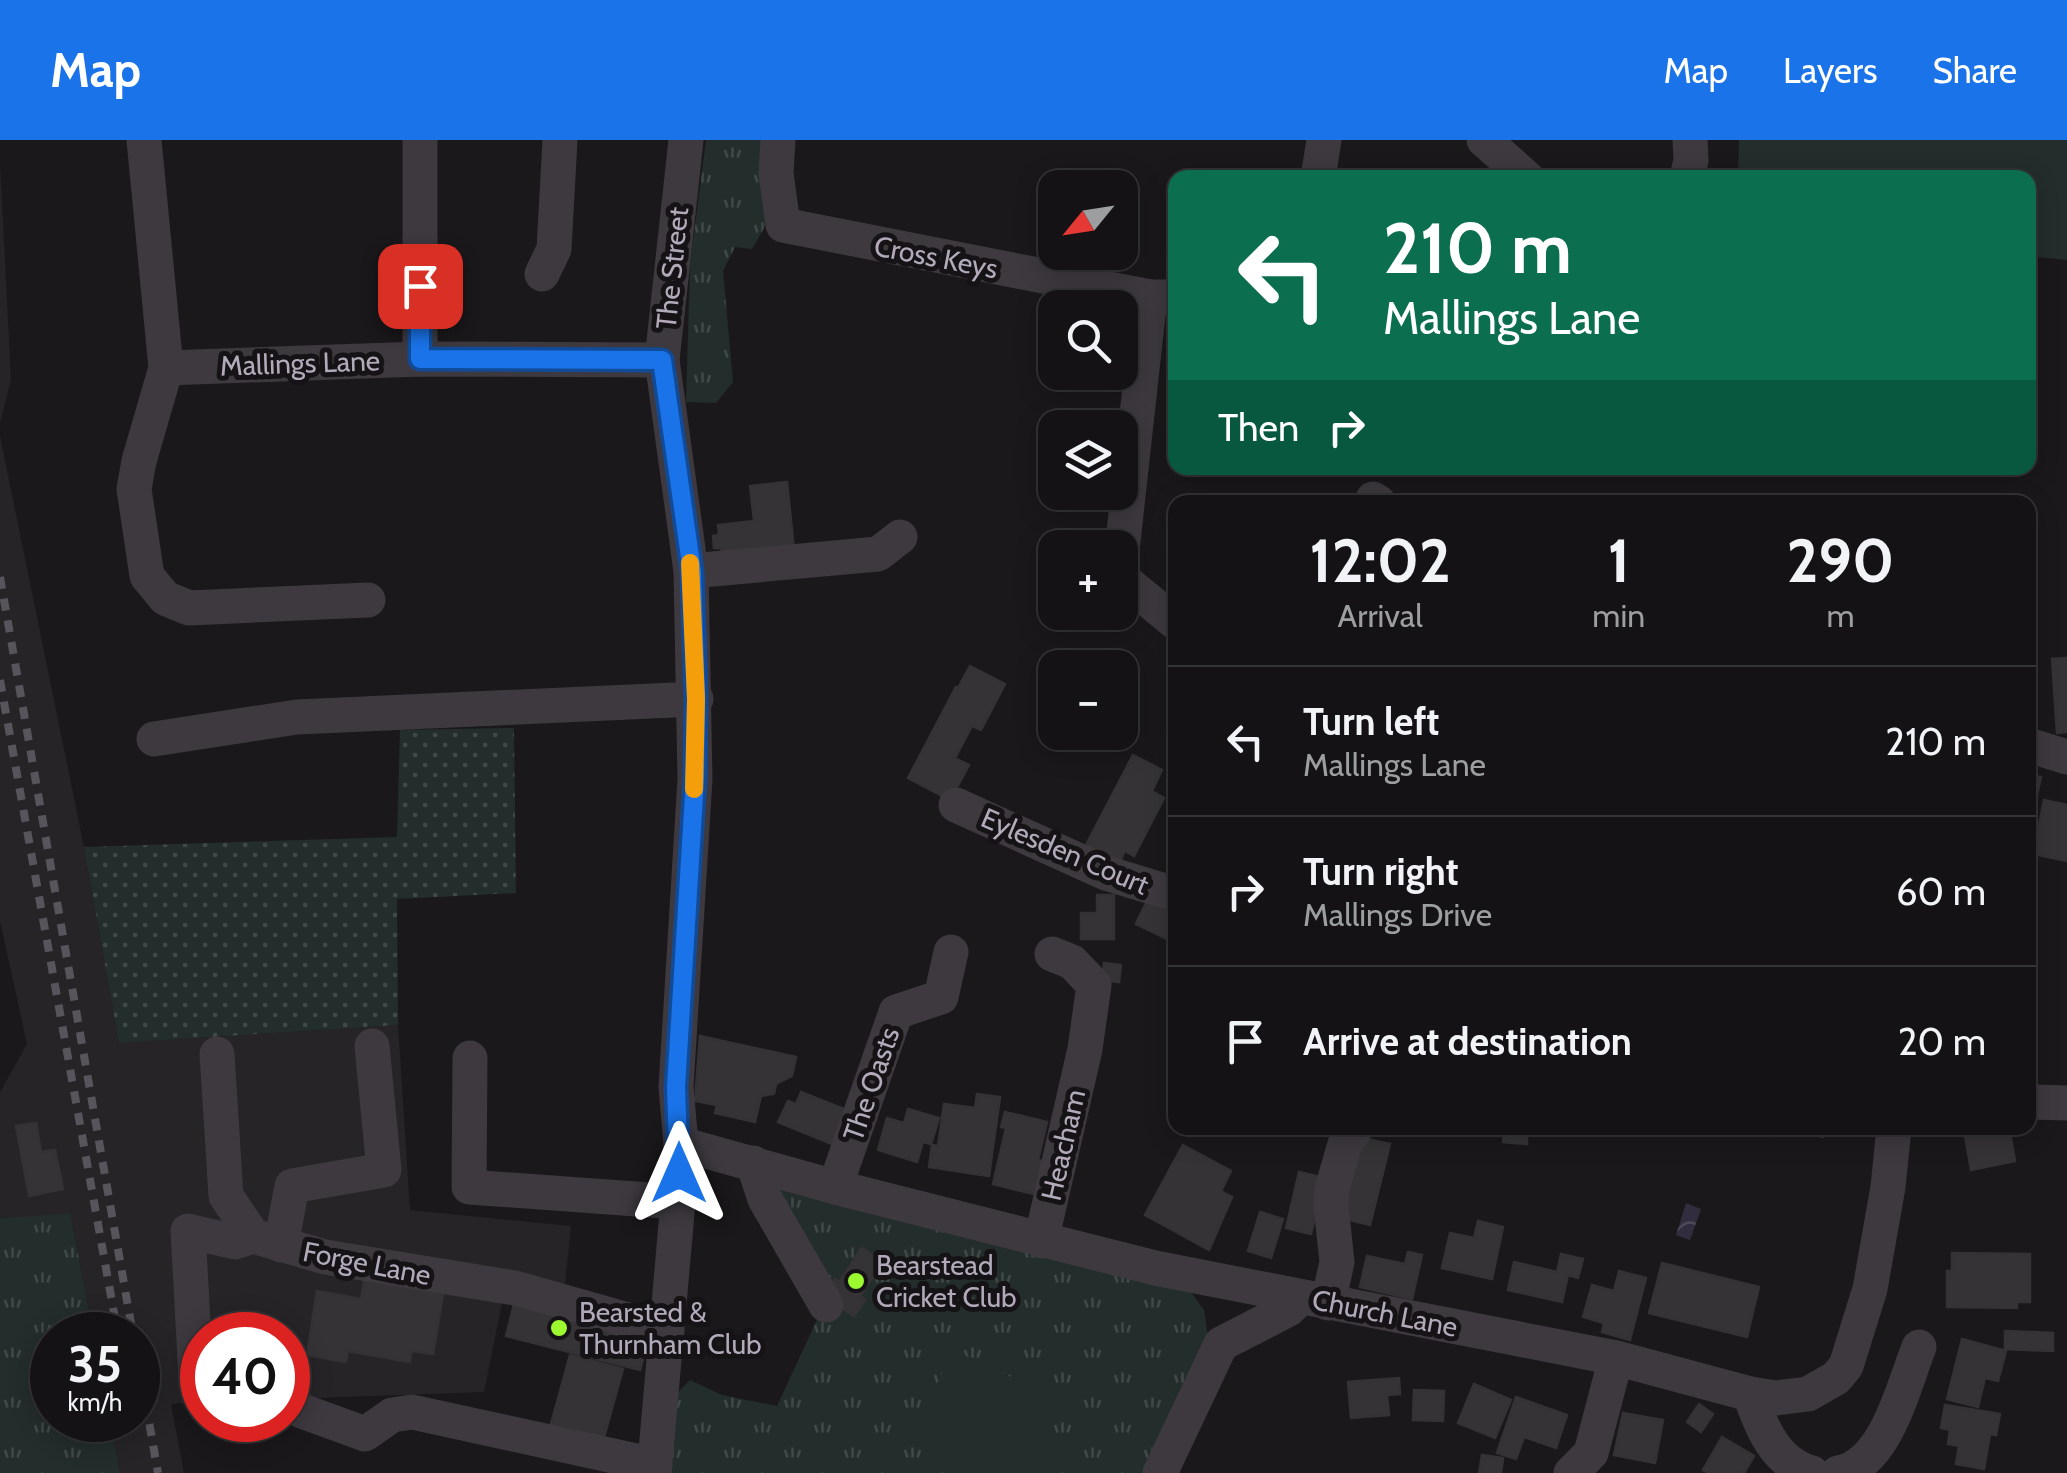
<!DOCTYPE html>
<meta charset="utf-8">
<style>
body{margin:0;font-family:Cabin,sans-serif;background:#1d1b1d;color:#f1f3f6;height:100vh;display:flex;flex-direction:column;font-size:38px;white-space:nowrap}
*{box-sizing:border-box;margin:0}
p{font-size:32px;color:#9d9ea0}
.icon{flex:none;width:55px;height:55px;fill:none;stroke:currentColor;stroke-width:2;stroke-linecap:round;stroke-linejoin:round}
.map{position:relative;flex:1;overflow:hidden}
.sheet{position:absolute;left:1168px;top:355px;width:868px;height:640px;display:flex;flex-direction:column;background:#141214;border-radius:20px;box-shadow:0 5px 25px #0003,0 0 0 2px #333234}
.sheet>*{flex:none}
.banner{position:absolute;left:1168px;top:30px;width:868px;height:305px;border-radius:20px;box-shadow:0 5px 25px #0003,0 0 0 2px #333234;background:#0b6e4f;color:#fff;overflow:hidden}
.needle{width:65px;rotate:240deg}
.tools{position:absolute;left:1038px;top:30px;display:grid;gap:20px}
.tools a{display:grid;place-items:center;width:100px;height:100px;border-radius:20px;background:#141214;box-shadow:0 5px 25px #0003,0 0 0 2px #333234;font-size:50px}
.speed{position:absolute;left:30px;top:1172px;display:flex;gap:20px;font-size:50px;font-weight:700;text-align:center}
.speed>*{display:grid;place-content:center;width:130px;height:130px;border-radius:50%;background:#141214;box-shadow:0 5px 25px #0003,0 0 0 2px #333234;line-height:1}
.speed small{font-size:25px;font-weight:400}
.speed .limit{border:15px solid #d22;background:#fff;color:#111}
.pin{position:absolute;display:grid;place-items:center;width:85px;height:85px;color:#fff;margin:-42px;border-radius:20px;box-shadow:0 5px 15px #0006}
.me{position:absolute;width:110px;margin:-55px;rotate:0deg;stroke-linejoin:round;filter:drop-shadow(0 0 8px #0008)}
.turn{display:flex;align-items:center;gap:35px;height:210px;padding:0 50px;font-size:45px}
.turn .icon{width:130px;height:130px;stroke-width:2.5}
.turn b{display:block;font-size:70px;line-height:85px}
.then{display:flex;align-items:center;height:95px;padding:0 50px;background:#0003;gap:20px;font-size:38px}
.eta{display:flex;justify-content:space-evenly;align-items:center;height:170px;text-align:center}
.eta b{font-size:60px;font-weight:700;line-height:70px}
ul{padding:0;list-style:none}
li{display:flex;align-items:center;gap:30px;height:150px;padding:0 50px;border-top:2px solid #333234}
li div{flex:1}
li b{display:block;font-size:38px}
li em{font-style:normal}
header{display:flex;align-items:center;gap:60px;box-sizing:border-box;height:140px;padding:0 50px;background:#1a73e8;color:#fff}
header strong{font-size:48px}
nav{display:flex;gap:55px;margin-inline-start:auto;font-size:35px}
.map>svg:first-child{display:block}
.built{fill:#262427}
.grass{fill:url(#grass-tufts)}
.park{fill:#232d2c}
.garden{fill:url(#garden-dots)}
.water{fill:url(#water-waves)}
.building{fill:#353336;stroke:#353236;stroke-width:2.5}
.lines{fill:none;stroke-linecap:round;stroke-linejoin:round}
.minor{stroke:#3d393f;stroke-width:35}
.rail{stroke:#58545c;stroke-width:8;stroke-dasharray:12 10;stroke-linecap:butt}
.route-casing{stroke:#114b97;stroke-width:25}
.route{stroke:#1a73e8;stroke-width:18}
.slow{stroke:#f59e0b;stroke-width:18}
.poi-dot{fill:#9cf930;stroke:#151315;stroke-width:4}
.labels{text-anchor:middle;dominant-baseline:central;stroke-width:10;stroke-linejoin:round;paint-order:stroke}
.street-label{font-size:28px;fill:#b2aaba;stroke:#151315}
.poi-label{font-size:28px;fill:#b2aaba;stroke:#151315;text-anchor:start}
</style>
<header>
<strong>Map</strong>
<nav><a>Map</a><a>Layers</a><a>Share</a></nav>
</header>
<div class="map">
<svg width="2067" height="1333" viewBox="0 0 2067 1333">
<defs>
<pattern id="grass-tufts" width="24" height="20" patternUnits="userSpaceOnUse" patternTransform="scale(2.5)"><rect width="24" height="20" fill="#232d2c"/><path d="M3 7l-1-3M5 7V3M7 7l1-3M15 17l-1-3M17 17v-4M19 17l1-3" fill="none" stroke="#414948"/></pattern>
<pattern id="garden-dots" width="8" height="8" patternUnits="userSpaceOnUse" patternTransform="scale(2.5)"><rect width="8" height="8" fill="#232d2c"/><path d="M2 2h.1M6 6h.1" fill="none" stroke="#414948" stroke-width="1.8" stroke-linecap="round"/></pattern>
<pattern id="water-waves" width="16" height="10" patternUnits="userSpaceOnUse" patternTransform="scale(2.5)"><rect width="16" height="10" fill="#312d3f"/><path d="M0 5q4-4 8 0t8 0" fill="none" stroke="#4c4959"/></pattern>
</defs>
<rect width="100%" height="100%" fill="#1a181a"/>
<g class="built">
<polygon points="0,23 11,239 0,283"/>
<polygon points="0,296 84,707 119,903 398,885 410,1070 571,1086 565,1144 504,1153 484,1252 288,1259 288,1195 202,1195 202,1262 171,1264 184,1333 120,1333 110,1280 138,1280 138,1195 94,1195 70,1073 0,1078 0,952 27,904 0,781"/>
</g>
<g class="grass">
<polygon points="706,0 766,0 770,78 752,109 735,107 723,131 733,242 716,263 686,262 690,125"/>
<polygon points="768,1043 1188,1148 1204,1170 1208,1196 1146,1333 665,1333 677,1253 690,1240 722,1255 777,1266 821,1171"/>
<polygon points="70,1073 94,1195 52,1195 52,1280 110,1280 120,1333 0,1333 0,1078"/>
</g>
<g class="park">
<polygon points="1739,0 2067,0 2067,120 2028,116 2028,38 1738,37"/>
<polygon points="953,1210 1065,1262 1032,1333 981,1333 911,1300"/>
</g>
<polygon class="garden" points="514,588 516,753 397,759 398,885 119,903 84,707 397,697 400,590"/>
<polygon class="water" points="1686,1063 1701,1069 1690,1100 1676,1095"/>
<g class="building">
<polygon points="787,342 794,410 722,418 721,408 714,408 713,396 719,395 718,385 754,381 750,346"/>
<polygon points="2067,518 2067,592 2057,593 2052,519"/>
<polygon points="970,526 1005,544 981,590 972,586 955,618 969,625 950,660 908,638 956,547 958,548"/>
<polygon points="1133,615 1162,630 1152,651 1164,658 1134,716 1125,711 1117,727 1084,709"/>
<polygon points="2028,635 2041,637 2036,660 2028,658"/>
<polygon points="2044,660 2067,665 2067,721 2033,714"/>
<polygon points="1097,755 1114,755 1114,799 1081,799 1081,773 1097,773"/>
<polygon points="1147,761 1175,775 1175,803 1136,784"/>
<polygon points="1104,823 1121,825 1119,842 1102,840"/>
<polygon points="700,896 796,917 792,936 776,944 774,954 761,956 755,982 715,973 717,965 695,961"/>
<polygon points="801,952 846,970 832,1004 778,982 788,961 796,964"/>
<polygon points="977,954 1000,957 989,1036 929,1027 932,1005 938,1006 944,964 975,968"/>
<polygon points="908,969 939,978 931,1004 923,1002 917,1022 878,1010 887,978 904,983"/>
<polygon points="1005,972 1047,982 1038,1020 1046,1022 1038,1055 993,1044 1006,988 1001,987"/>
<polygon points="36,983 41,1012 55,1010 63,1049 29,1056 16,986"/>
<polygon points="1422,988 1471,988 1470,993"/>
<polygon points="1504,988 1565,988 1565,995 1527,993 1527,1004 1503,1002"/>
<polygon points="1746,988 1776,988 1774,996"/>
<polygon points="1791,988 1826,988 1823,997"/>
<polygon points="2009,988 2015,1021 1971,1030 1965,996"/>
<polygon points="1362,998 1390,1004 1370,1085 1342,1078"/>
<polygon points="1183,1005 1231,1031 1221,1051 1232,1057 1209,1110 1145,1075"/>
<polygon points="1299,1032 1324,1038 1311,1094 1286,1088"/>
<polygon points="1260,1072 1283,1079 1271,1118 1248,1111"/>
<polygon points="1478,1081 1503,1087 1492,1139 1442,1128 1450,1093 1474,1098"/>
<polygon points="862,1108 883,1122 860,1156 865,1160 854,1176 824,1156 835,1139 839,1142"/>
<polygon points="1408,1112 1422,1115 1412,1159 1360,1147 1367,1116 1405,1124"/>
<polygon points="1952,1113 2030,1114 2030,1162 2017,1162 2017,1168 1947,1167 1947,1131 1952,1131"/>
<polygon points="1561,1114 1583,1119 1578,1138 1568,1135 1562,1162 1508,1150 1514,1122 1557,1132"/>
<polygon points="1662,1123 1759,1147 1747,1197 1649,1173"/>
<polygon points="366,1129 445,1142 433,1214 411,1211 410,1222 348,1211 346,1222 307,1215 317,1151 361,1159"/>
<polygon points="1619,1131 1646,1138 1630,1200 1602,1192 1604,1183 1583,1177 1592,1145 1614,1151"/>
<polygon points="516,1156 628,1193 625,1205 645,1211 640,1230 506,1196"/>
<polygon points="2005,1191 2053,1193 2053,1211 2005,1209"/>
<polygon points="1962,1199 2006,1211 1998,1241 1985,1238 1978,1267 1947,1259"/>
<polygon points="570,1215 623,1229 600,1312 569,1289 551,1284"/>
<polygon points="1399,1238 1400,1254 1387,1255 1389,1275 1351,1278 1348,1242"/>
<polygon points="1474,1244 1511,1260 1495,1298 1458,1283"/>
<polygon points="1414,1250 1444,1251 1443,1281 1413,1280"/>
<polygon points="1516,1257 1567,1275 1556,1308 1524,1297 1516,1319 1497,1313"/>
<polygon points="1699,1264 1713,1274 1701,1292 1687,1282"/>
<polygon points="1945,1265 2000,1274 1996,1295 1990,1294 1984,1329 1956,1324 1959,1306 1948,1304 1950,1290 1941,1288"/>
<polygon points="1623,1273 1663,1280 1655,1323 1614,1315"/>
<polygon points="1722,1297 1754,1316 1744,1333 1709,1333 1703,1330"/>
<polygon points="1482,1315 1503,1318 1501,1333 1479,1333"/>
</g>
<g class="lines">
<g class="minor">
<polyline points="144,0 166,228 420,219 662,220"/>
<polyline points="420,0 420,219"/>
<polyline points="778,0 776,33 783,85 1150,157 1175,157"/>
<polyline points="1484,0 1527,38"/>
<polyline points="1318,38 1324,0"/>
<polyline points="1687,38 1691,20 1690,0"/>
<polyline points="542,134 554,109 560,0"/>
<polyline points="166,228 139,321 134,349 147,436 165,458 189,468 368,460"/>
<polyline points="1373,359 1378,362"/>
<polyline points="1120,428 1150,157"/>
<polyline points="691,431 878,414 900,397"/>
<polyline points="1120,437 1175,482"/>
<polyline points="154,599 297,577 696,559"/>
<polyline points="2028,605 2067,617"/>
<polyline points="956,665 1106,733 1175,754"/>
<polyline points="217,914 226,1056 253,1096 325,1117 515,1148 667,1191"/>
<polyline points="470,918 469,1047 678,1062"/>
<polyline points="2028,962 2067,963"/>
<polyline points="681,1004 835,1047 1155,1128 1616,1218 1750,1254 1776,1258 1808,1254 1836,1238 1846,1226 1870,1149 1888,1047 1894,988"/>
<polyline points="753,1023 765,1059 826,1165"/>
<polyline points="835,1047 896,872 941,857 951,812"/>
<polyline points="1041,1101 1085,909 1094,845 1072,822 1052,814"/>
<polyline points="281,1105 292,1046 384,1030 372,906"/>
<polyline points="1328,1163 1337,1122 1331,1066 1332,1049 1345,1004 1356,988"/>
<polyline points="196,1237 188,1091 235,1102 253,1096"/>
<path d="M1750,1254c11,33 25,69 62,79"/>
<polyline points="302,1271 365,1294 392,1275 412,1272 655,1325"/>
<polyline points="654,1333 678,1062 681,1004 676,947 695,639 691,431 662,220 686,0"/>
<polyline points="1160,1333 1221,1204 1289,1169 1301,1157"/>
<polyline points="1571,1333 1591,1313 1616,1218"/>
<path d="M1838,1333c48,-8 65,-86 81,-126"/>
</g>
<g class="rail">
<polyline points="0,437 133,1195"/>
<polyline points="0,540 118,1195"/>
<polyline points="138,1219 158,1333"/>
</g>
</g>
<g class="lines">
<g class="route-casing">
<polyline id="route" points="420,146 420,219 662,220 692,431 696,559 695,639 676,947 679,1033"/>
</g>
<use href="#route" class="route"/>
<polyline class="slow" points="690,423 696,559 694,649"/>
</g>
<g class="poi-dot">
<circle cx="856" cy="1141" r="10"/>
<circle cx="559" cy="1188" r="10"/>
</g>
<g class="labels">
<g class="street-label">
<text transform="translate(936 117) rotate(11)">Cross Keys</text>
<text transform="translate(672 128) rotate(-84)">The Street</text>
<text transform="translate(300 223) rotate(-2)">Mallings Lane</text>
<text transform="translate(1065 711) rotate(23)">Eylesden Court</text>
<text transform="translate(871 944) rotate(-71)">The Oasts</text>
<text transform="translate(1063 1005) rotate(-77)">Heacham</text>
<text transform="translate(367 1123) rotate(11)">Forge Lane</text>
<text transform="translate(1385 1173) rotate(11)">Church Lane</text>
</g>
<g class="poi-label">
<text x="876" y="1125">Bearstead<tspan x="876" dy="32">Cricket Club</tspan></text>
<text x="579" y="1172">Bearsted &amp;<tspan x="579" dy="32">Thurnham Club</tspan></text>
</g>
</g>
</svg>
<div class="tools">
<a><svg class="needle" viewBox="-14 -14 28 28"><path d="M0-13l5 13h-10z" fill="#e53935"/><path d="M0 13l5-13h-10z" fill="#9d9ea0"/></svg></a>
<a><svg class="icon" aria-label="search" viewBox="0 0 24 24"><circle cx="10" cy="10" r="6"/><path d="M15 15l6 6"/></svg></a>
<a><svg class="icon" aria-label="layers" viewBox="0 0 24 24"><path d="M12 4l9 5-9 5-9-5zM3 14l9 5 9-5"/></svg></a>
<a>+</a>
<a>−</a>
</div>
<div class="speed"><div>35<small>km/h</small></div><div class="limit">40</div></div>
<div class="pin" style="left:420px;top:146px;background:#d93025"><svg class="icon" aria-label="arrive" viewBox="0 0 24 24"><path d="M6 21V4h12l-3 4 3 4H6"/></svg></div>
<svg class="me" style="left:679px;top:1033px" viewBox="-20 -20 40 40"><path d="M0-17L14 15 0 8-14 15z" fill="#1a73e8" stroke="#fff" stroke-width="4"/></svg>
<div class="banner">
<div class="turn"><svg class="icon" aria-label="left" viewBox="0 0 24 24"><path d="M17 20v-9H6M10 6l-5 5 5 5"/></svg><div><b>210 m</b>Mallings Lane</div></div>
<div class="then">Then<svg class="icon" aria-label="right" viewBox="0 0 24 24"><path d="M7 20v-9h11M14 6l5 5-5 5"/></svg></div>
</div>
<section class="sheet">
<div class="eta">
<div><b>12:02</b><p>Arrival</p></div>
<div><b>1</b><p>min</p></div>
<div><b>290</b><p>m</p></div>
</div>
<ul>
<li><svg class="icon" aria-label="left" viewBox="0 0 24 24"><path d="M17 20v-9H6M10 6l-5 5 5 5"/></svg><div><b>Turn left</b><p>Mallings Lane</p></div><em>210 m</em></li>
<li><svg class="icon" aria-label="right" viewBox="0 0 24 24"><path d="M7 20v-9h11M14 6l5 5-5 5"/></svg><div><b>Turn right</b><p>Mallings Drive</p></div><em>60 m</em></li>
<li><svg class="icon" aria-label="arrive" viewBox="0 0 24 24"><path d="M6 21V4h12l-3 4 3 4H6"/></svg><div><b>Arrive at destination</b></div><em>20 m</em></li>
</ul>
</section>
</div>
